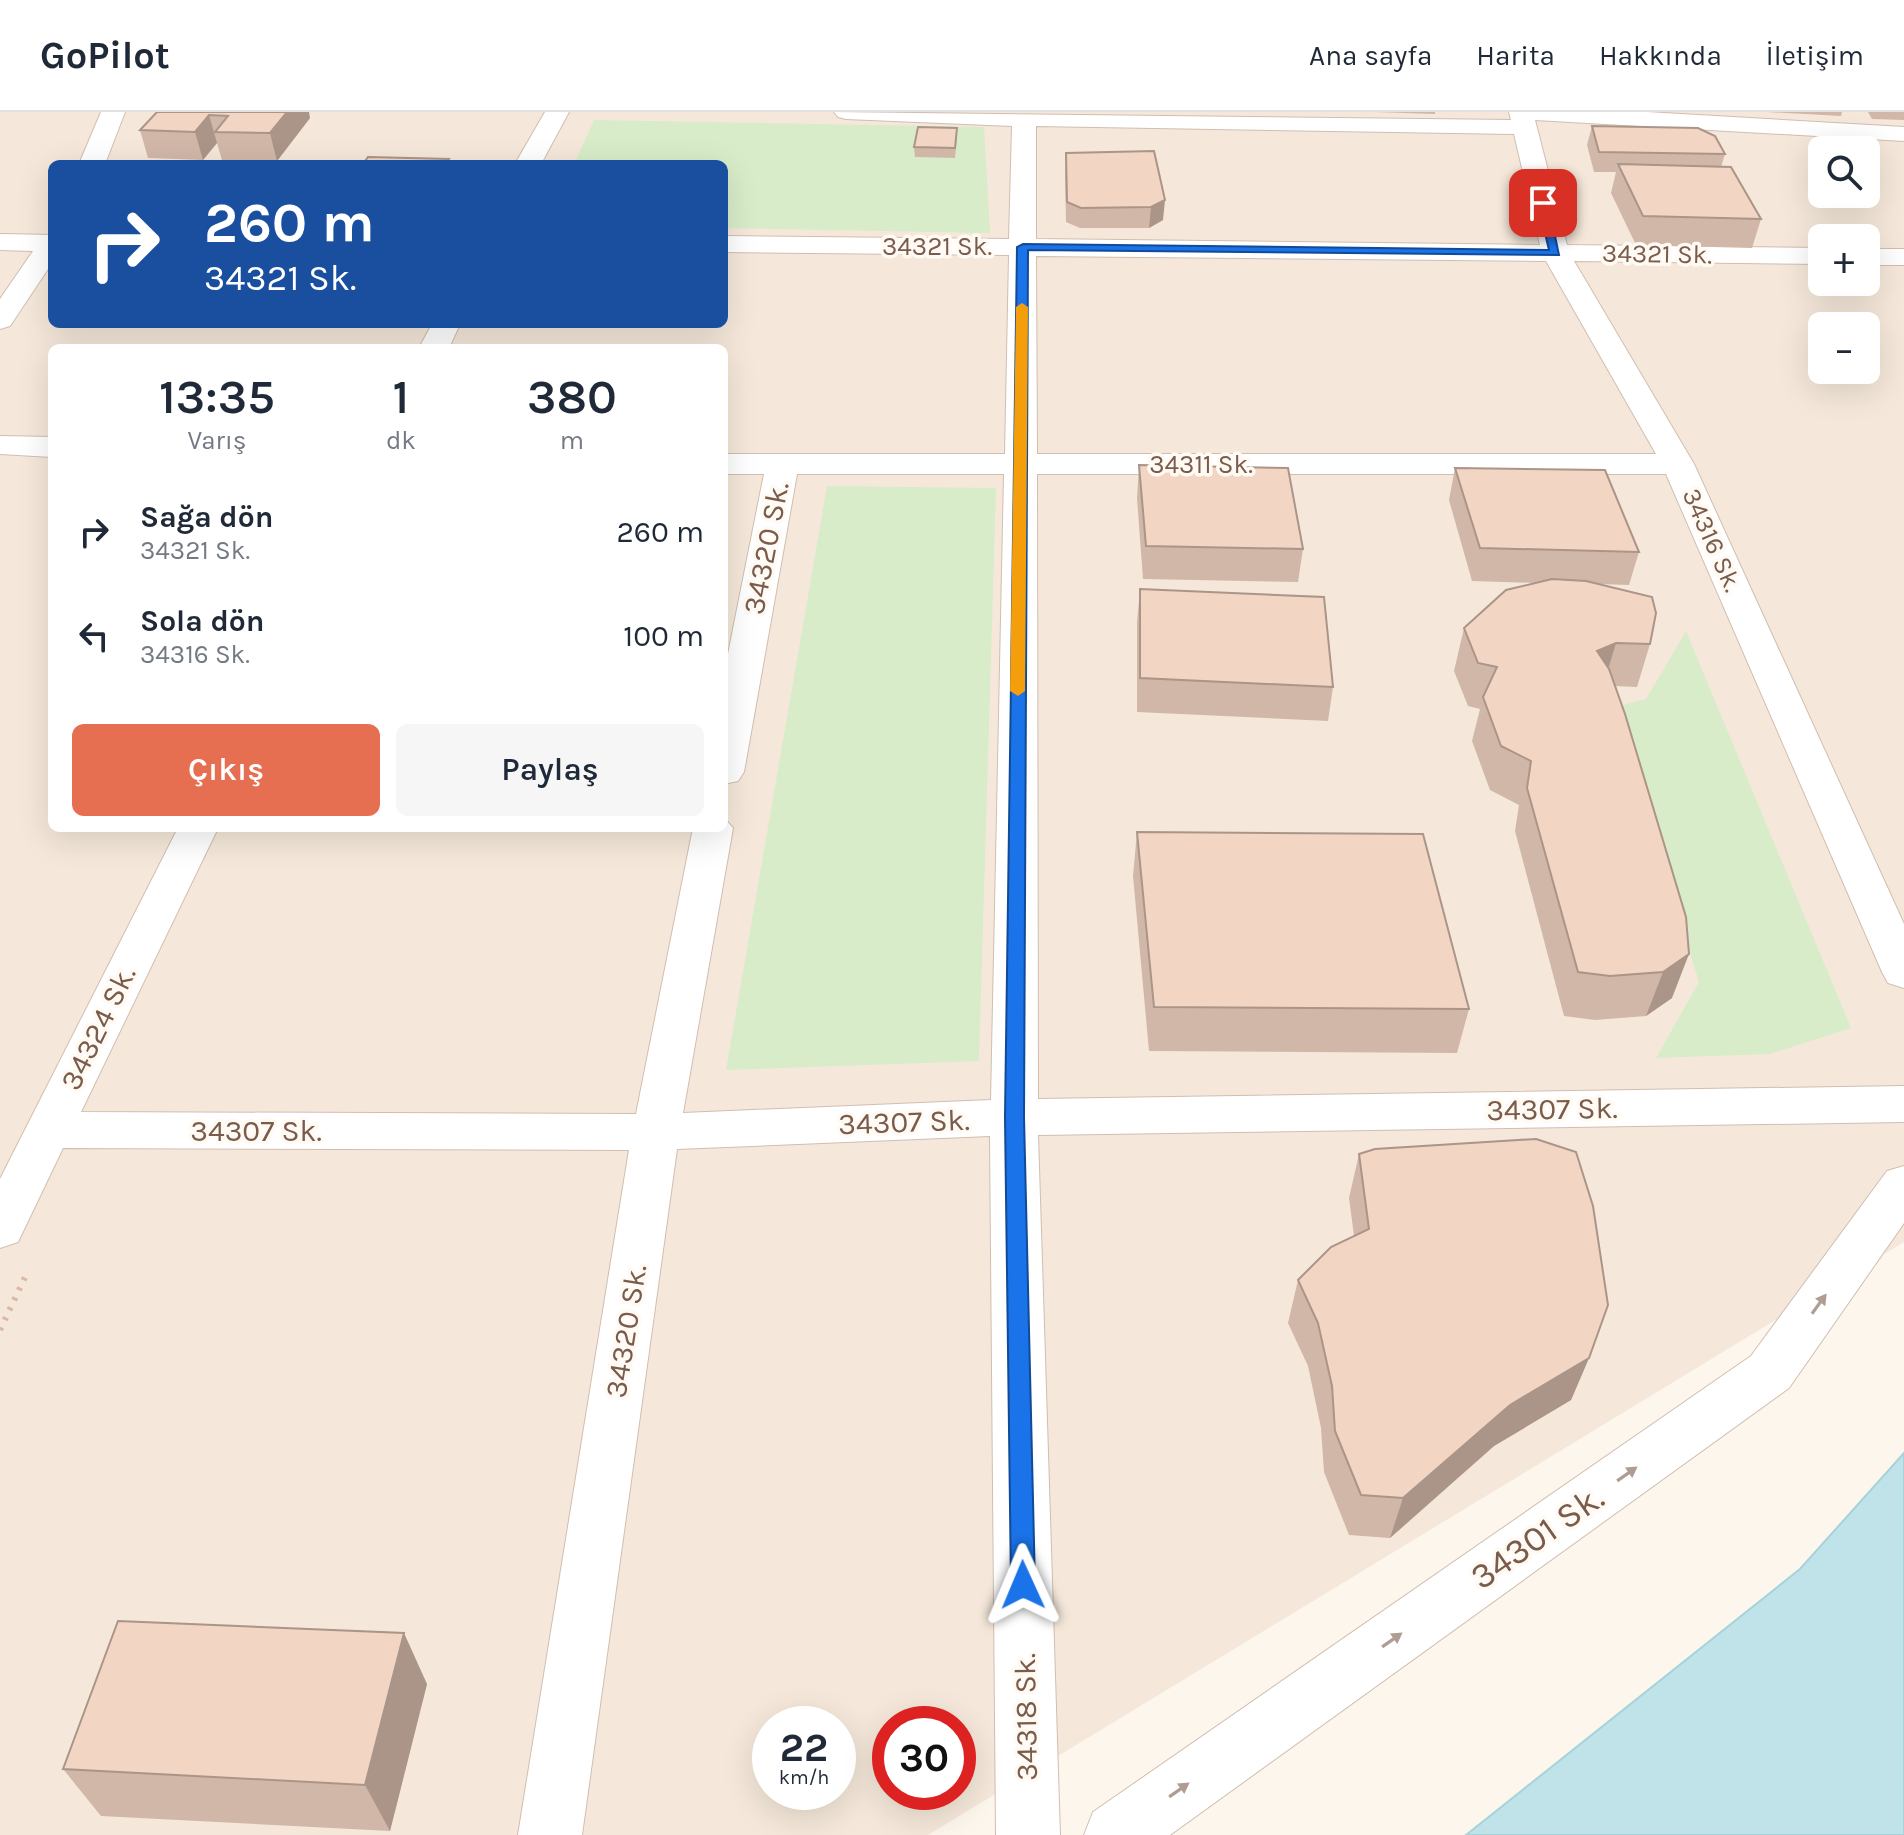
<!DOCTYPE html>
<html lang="tr">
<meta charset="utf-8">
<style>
body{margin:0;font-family:Karla,sans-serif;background:#f6f6f7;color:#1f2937;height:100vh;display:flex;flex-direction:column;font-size:30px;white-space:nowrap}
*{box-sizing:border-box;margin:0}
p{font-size:26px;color:#747a83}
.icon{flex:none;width:44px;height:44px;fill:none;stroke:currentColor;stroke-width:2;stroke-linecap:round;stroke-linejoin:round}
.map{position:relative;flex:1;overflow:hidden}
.side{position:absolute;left:48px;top:232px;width:680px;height:488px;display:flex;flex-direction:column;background:#fff;border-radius:12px;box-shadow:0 8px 32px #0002}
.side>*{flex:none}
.guide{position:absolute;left:48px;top:48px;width:680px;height:168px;border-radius:12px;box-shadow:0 8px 32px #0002;background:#1a4fa0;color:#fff;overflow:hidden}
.fabs{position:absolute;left:1808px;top:24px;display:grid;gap:16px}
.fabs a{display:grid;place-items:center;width:72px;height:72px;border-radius:12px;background:#fff;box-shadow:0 8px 32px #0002;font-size:40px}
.speed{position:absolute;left:752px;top:1594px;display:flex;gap:16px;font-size:40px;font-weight:700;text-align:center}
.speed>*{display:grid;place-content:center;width:104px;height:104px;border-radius:50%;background:#fff;box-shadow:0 8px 32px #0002;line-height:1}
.speed small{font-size:20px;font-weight:400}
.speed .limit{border:12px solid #d22;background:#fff;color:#111}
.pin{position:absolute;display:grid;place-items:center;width:68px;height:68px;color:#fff;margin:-34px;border-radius:16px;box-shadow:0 4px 12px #0006}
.me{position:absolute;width:88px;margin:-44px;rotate:359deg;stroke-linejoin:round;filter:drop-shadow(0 0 6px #0008)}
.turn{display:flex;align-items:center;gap:28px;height:168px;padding:0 24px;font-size:36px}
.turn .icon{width:104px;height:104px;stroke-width:2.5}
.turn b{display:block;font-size:56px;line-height:68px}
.eta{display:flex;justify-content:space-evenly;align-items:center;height:136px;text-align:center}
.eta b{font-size:48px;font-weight:600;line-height:56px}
.button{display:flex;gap:16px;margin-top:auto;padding:16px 24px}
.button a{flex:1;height:92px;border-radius:12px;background:#e76f51;color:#fff;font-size:32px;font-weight:600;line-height:92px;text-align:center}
.button a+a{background:#f6f6f7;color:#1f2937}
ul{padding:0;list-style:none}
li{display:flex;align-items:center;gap:24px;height:104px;padding:0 24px}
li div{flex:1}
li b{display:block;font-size:30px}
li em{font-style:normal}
header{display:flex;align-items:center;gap:48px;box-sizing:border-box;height:112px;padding:0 40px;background:#fff;border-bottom:2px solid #e0e1e3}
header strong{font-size:38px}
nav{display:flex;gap:44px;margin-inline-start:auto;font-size:28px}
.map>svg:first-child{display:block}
.residential{fill:#f5e8da;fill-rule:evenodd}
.green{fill:#d8ecc9}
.water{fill:#bfe3e8;stroke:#a5d3da;stroke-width:2}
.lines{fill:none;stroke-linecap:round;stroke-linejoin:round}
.minor-casing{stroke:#d1beb0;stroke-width:2}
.path{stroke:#d9b8a5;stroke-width:6;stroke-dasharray:3 8;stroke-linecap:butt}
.minor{fill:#fff;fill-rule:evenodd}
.wall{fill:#d1b7a8}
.shaded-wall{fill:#aa9588}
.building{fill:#f3d5c3;stroke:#aa9588;stroke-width:2}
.oneway{fill:#af9d94}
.route{fill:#1a73e8;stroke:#114b97;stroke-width:2}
.slow{fill:#f59e0b}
.labels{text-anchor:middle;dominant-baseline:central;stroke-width:7;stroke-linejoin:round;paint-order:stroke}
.far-street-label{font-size:26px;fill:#7a5c4d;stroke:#fffaf3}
.street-label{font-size:30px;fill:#7a5c4d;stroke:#fffaf3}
.near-street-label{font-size:36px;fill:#7a5c4d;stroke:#fffaf3}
</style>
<header>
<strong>GoPilot</strong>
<nav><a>Ana sayfa</a><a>Harita</a><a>Hakkında</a><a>İletişim</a></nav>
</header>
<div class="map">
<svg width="1904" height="1723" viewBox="0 0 1904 1723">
<rect width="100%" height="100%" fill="#fdf6ec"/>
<path class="residential" d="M0,0h1904v1130l-976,593h-928zM1822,38h44v44h-44zM52,52h672v160h-672zM1822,126h44v44h-44zM1822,214h44v44h-44zM52,236h672v480h-672zM770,1612h68v68h-68zM890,1612h68v68h-68z"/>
<g class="green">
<polygon points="594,8 984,15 990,121 724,116 724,52 574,52"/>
<polygon points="827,374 996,376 979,949 726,958"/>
<polygon points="1686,519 1851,916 1770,942 1656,946 1699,870 1615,595 1646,587"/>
</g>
<polygon class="water" points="1904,1341 1904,1723 1466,1723 1800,1457"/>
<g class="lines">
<g class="minor-casing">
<g id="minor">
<polygon points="101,0 125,0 105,52 79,52"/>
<polygon points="545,0 569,0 541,52 515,52"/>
<path d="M834,0l677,8 -2,-8h138l257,15v14l-369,-21 32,125 255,3v16l-248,-3 120,203 210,460v64l-16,-5 -6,-11 -216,-498h-629l1,625 866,-13v36l-866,13 22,700h-64l-6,-699 -313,13 -95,686h-64l111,-685 -566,-2 -45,94 -18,6v-69l178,-351h40l-137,284 555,2 57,-286h31v-10l9,10 -50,285 308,-13 13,-626h-207l-53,298 -6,9 -14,3v-110l40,-200h-40v-20h281l4,-199 -285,-3v-16l285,3 3,-113 -166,-7 -8,-2zM1036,14l478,8 26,111 -504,-6zM1036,144l510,5 110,193h-619z"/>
<polygon points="0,122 52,123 52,151 10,214 0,217 0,187 33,139 0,138"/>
<rect x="1866" y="137" width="38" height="16"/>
<polygon points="432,212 460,212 449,236 419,236"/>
<polygon points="0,324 52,325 52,345 0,342"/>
<polygon points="1904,1054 1904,1111 1789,1276 1170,1723 1084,1723 1093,1700 1751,1244 1887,1059"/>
</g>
</g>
<polyline class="path" points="0,1218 27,1161"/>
<use href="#minor" class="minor"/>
</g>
<g class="wall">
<polygon points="157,0 310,6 277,49 222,48 217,31 203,48 148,46 140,18"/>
<polygon points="1375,0 1435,0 1435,2"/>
<polygon points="1767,0 1842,0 1841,4"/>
<polygon points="1868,0 1904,0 1904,8 1872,7"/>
<polygon points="1592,14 1725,42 1721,55 1761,107 1752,136 1636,133 1611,81 1616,60 1594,60 1587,33"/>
<polygon points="957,26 955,46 915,45 914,35"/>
<polygon points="1154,39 1163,108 1149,116 1080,116 1066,110 1065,60 1066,41"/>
<polygon points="1139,353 1303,437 1298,470 1143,467 1137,386"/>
<polygon points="1455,356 1639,440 1629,473 1597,472 1650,532 1637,575 1615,574 1672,886 1646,904 1595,908 1564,904 1515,719 1519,693 1490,678 1472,629 1480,597 1468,594 1454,559 1464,516 1537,471 1472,469 1449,388"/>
<polygon points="1140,477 1333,575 1328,609 1137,600 1137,510"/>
<polygon points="1137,720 1469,897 1457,941 1149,939 1133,764"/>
<polygon points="1359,1042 1589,1246 1571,1288 1494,1334 1390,1426 1349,1423 1324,1360 1321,1316 1308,1254 1288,1211 1298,1168 1354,1124 1349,1086"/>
<polygon points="427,1572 390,1719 101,1704 63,1657"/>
</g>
<g class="shaded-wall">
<polygon points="287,0 309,0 310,6 277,49 270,21"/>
<polygon points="209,3 217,31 203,48 195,20"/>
<polygon points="1165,88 1163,108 1149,116 1151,95"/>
<polygon points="1616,531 1603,574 1597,539"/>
<polygon points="1689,842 1672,886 1646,904 1663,860"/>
<polygon points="1589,1246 1571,1288 1494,1334 1390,1426 1403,1386 1510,1293"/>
<polygon points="404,1521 427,1572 390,1719 365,1673"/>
</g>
<g class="building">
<polygon points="157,0 287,0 270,21 215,20 228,4 209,3 195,20 140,18"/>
<polygon points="1592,14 1698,16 1715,24 1725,42 1599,40"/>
<polygon points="918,15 957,16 955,36 914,35"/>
<polygon points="1154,39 1165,88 1151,95 1081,96 1067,90 1066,41"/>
<polygon points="368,45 449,47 446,52 363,52"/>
<polygon points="127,50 174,52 125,52"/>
<polygon points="1618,52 1731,55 1761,107 1643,104"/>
<polygon points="1139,353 1288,356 1303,437 1146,434"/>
<polygon points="1455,356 1605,358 1639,440 1480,436"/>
<polygon points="1552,467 1586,469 1652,485 1656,501 1650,532 1616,531 1597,539 1609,557 1625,602 1686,805 1689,842 1663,860 1610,864 1578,860 1527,676 1531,649 1501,634 1483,585 1497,555 1478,551 1464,516 1506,478"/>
<polygon points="1140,477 1324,485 1333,575 1140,566"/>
<polygon points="1137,720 1423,722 1469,897 1154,895"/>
<polygon points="1536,1027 1576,1040 1593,1094 1608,1193 1589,1246 1510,1293 1403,1386 1361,1383 1335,1319 1332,1274 1318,1211 1298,1168 1331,1135 1369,1117 1359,1042 1375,1037"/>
<polygon points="118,1509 404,1521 365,1673 63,1657"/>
</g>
<defs><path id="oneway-solid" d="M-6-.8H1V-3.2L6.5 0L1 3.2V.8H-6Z" transform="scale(2)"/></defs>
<g class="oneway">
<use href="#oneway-solid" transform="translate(1819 1192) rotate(-54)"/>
<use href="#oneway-solid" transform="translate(1627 1362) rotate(-35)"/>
<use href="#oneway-solid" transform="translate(1392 1528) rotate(-35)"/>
<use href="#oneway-solid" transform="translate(1179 1678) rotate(-35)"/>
</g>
<polygon class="route" points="1543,88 1548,91 1559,143 1028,138 1024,1005 1035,1473 1032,1481 1023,1484 1015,1481 1011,1473 1005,1005 1017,135 1023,132 1549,138 1538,91"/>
<polygon class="slow" points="1022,191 1028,195 1025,579 1018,584 1010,579 1016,195"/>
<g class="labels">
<g class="far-street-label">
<text x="937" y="134">34321 Sk.</text>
<text transform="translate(1657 142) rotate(1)">34321 Sk.</text>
<text x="1201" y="352">34311 Sk.</text>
<text transform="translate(1712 428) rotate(66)">34316 Sk.</text>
</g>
<g class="street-label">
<text transform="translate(766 436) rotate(-79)">34320 Sk.</text>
<text transform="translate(98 916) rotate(-64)">34324 Sk.</text>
<text transform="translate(1552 997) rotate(-1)">34307 Sk.</text>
<text transform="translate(904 1010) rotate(-2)">34307 Sk.</text>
<text x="256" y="1019">34307 Sk.</text>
<text transform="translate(626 1219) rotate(-81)">34320 Sk.</text>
<text transform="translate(1026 1605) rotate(-91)">34318 Sk.</text>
</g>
<g class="near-street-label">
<text transform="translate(1537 1425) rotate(-35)">34301 Sk.</text>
</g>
</g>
</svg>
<div class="fabs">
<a><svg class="icon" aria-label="search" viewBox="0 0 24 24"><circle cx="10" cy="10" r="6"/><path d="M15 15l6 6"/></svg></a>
<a>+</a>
<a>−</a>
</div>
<div class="speed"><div>22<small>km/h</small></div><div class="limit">30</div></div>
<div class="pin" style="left:1543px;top:91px;background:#d93025"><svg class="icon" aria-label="arrive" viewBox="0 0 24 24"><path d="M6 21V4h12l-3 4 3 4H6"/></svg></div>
<svg class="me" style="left:1023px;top:1473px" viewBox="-20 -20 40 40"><path d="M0-17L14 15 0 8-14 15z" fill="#1a73e8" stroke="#fff" stroke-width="4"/></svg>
<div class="guide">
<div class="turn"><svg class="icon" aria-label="right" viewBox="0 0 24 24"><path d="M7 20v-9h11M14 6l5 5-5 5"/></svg><div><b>260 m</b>34321 Sk.</div></div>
</div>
<section class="side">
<div class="eta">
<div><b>13:35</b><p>Varış</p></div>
<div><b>1</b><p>dk</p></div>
<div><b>380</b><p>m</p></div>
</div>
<ul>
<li><svg class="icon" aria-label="right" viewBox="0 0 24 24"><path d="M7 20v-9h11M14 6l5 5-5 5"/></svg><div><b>Sağa dön</b><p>34321 Sk.</p></div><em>260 m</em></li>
<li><svg class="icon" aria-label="left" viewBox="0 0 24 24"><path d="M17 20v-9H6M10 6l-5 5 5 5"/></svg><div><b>Sola dön</b><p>34316 Sk.</p></div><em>100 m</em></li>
</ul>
<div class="button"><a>Çıkış</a><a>Paylaş</a></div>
</section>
</div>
